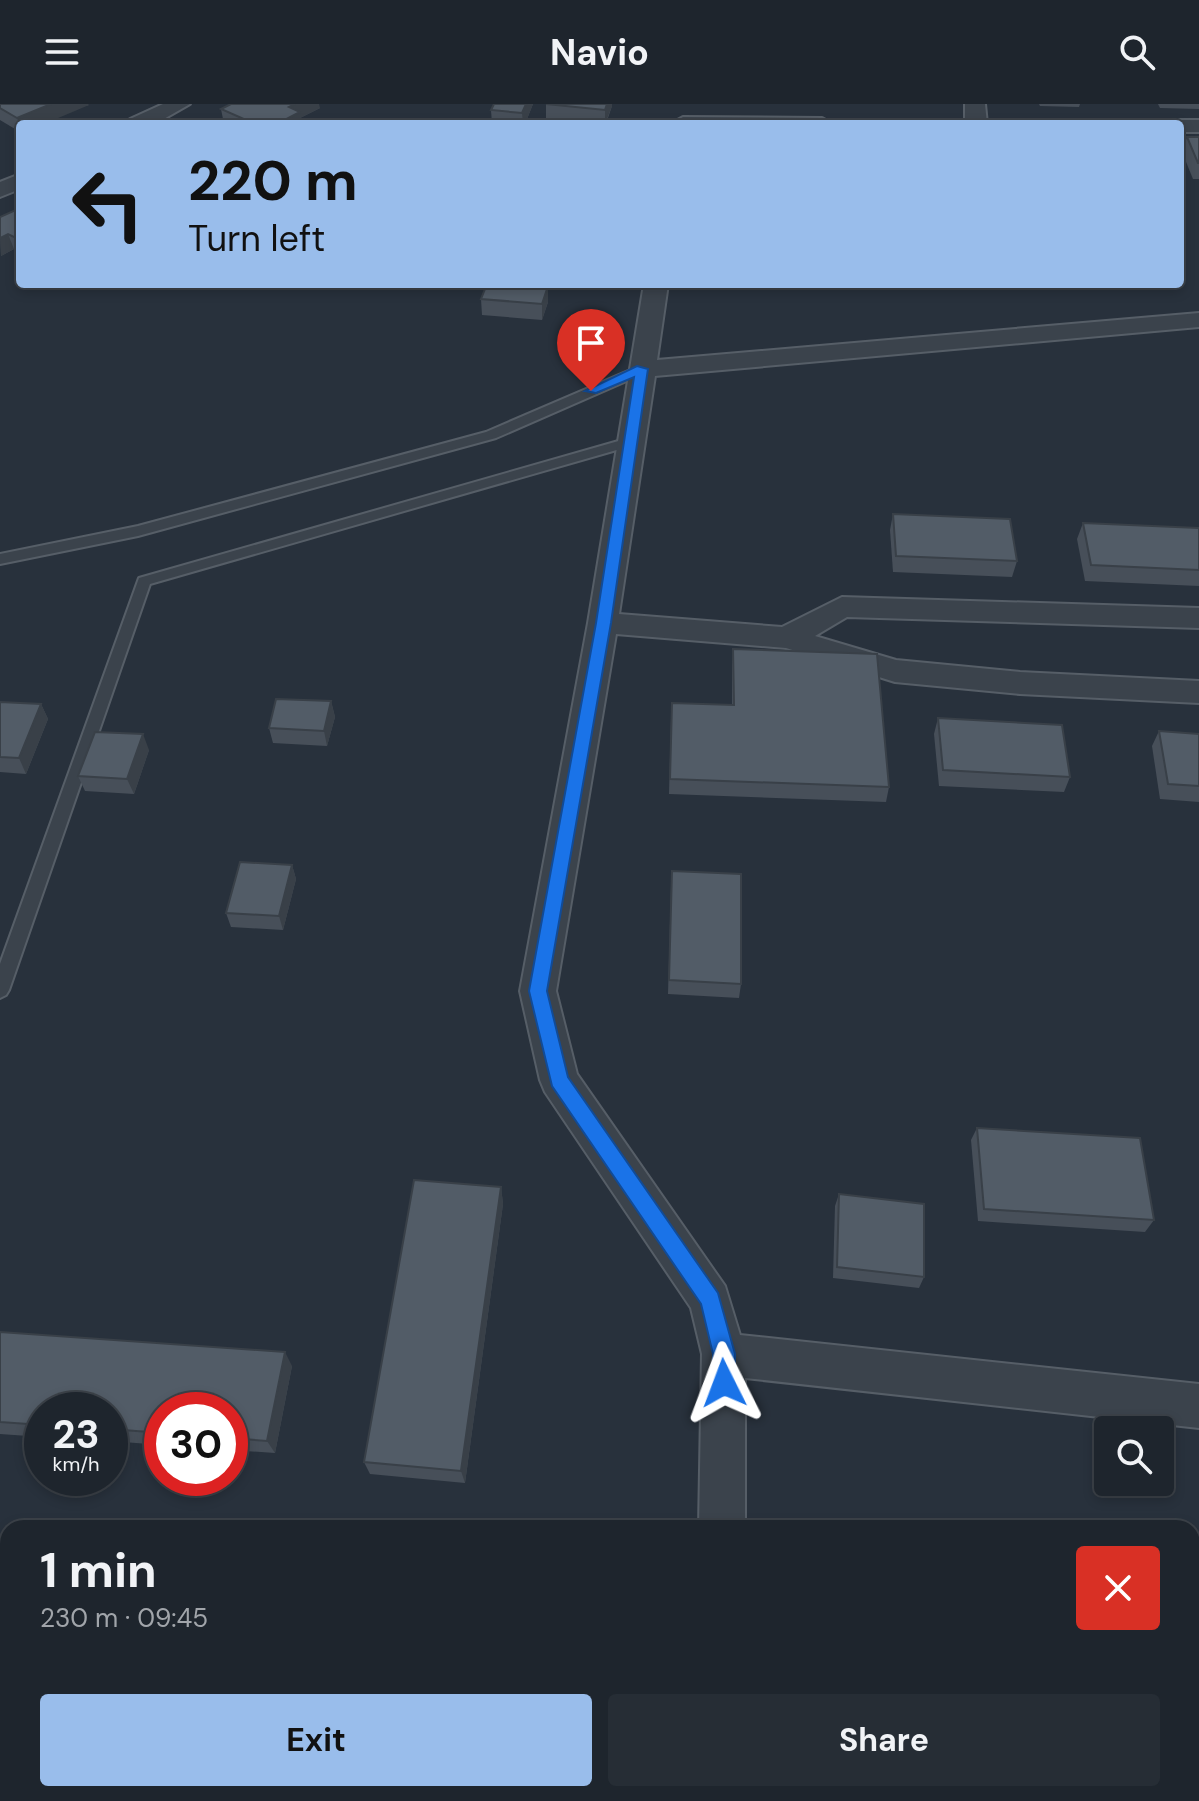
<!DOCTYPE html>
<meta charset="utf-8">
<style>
body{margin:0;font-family:"DM Sans",sans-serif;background:#262d35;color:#f1f3f6;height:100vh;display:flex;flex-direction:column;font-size:30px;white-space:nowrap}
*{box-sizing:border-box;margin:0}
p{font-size:26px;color:#a1a5aa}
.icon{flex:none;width:44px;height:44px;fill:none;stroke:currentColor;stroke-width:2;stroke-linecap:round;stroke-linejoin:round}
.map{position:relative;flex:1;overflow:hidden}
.side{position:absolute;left:0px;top:1416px;width:1200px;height:282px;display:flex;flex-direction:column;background:#1e252d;border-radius:24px 24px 0 0;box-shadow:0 4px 12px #0003,0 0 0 2px #3c4249}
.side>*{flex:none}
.top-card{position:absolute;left:16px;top:16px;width:1168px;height:168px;border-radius:8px;box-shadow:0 4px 12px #0003,0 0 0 2px #3c4249;background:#99bdeb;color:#111;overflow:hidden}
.buttons{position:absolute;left:1094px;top:1312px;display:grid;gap:16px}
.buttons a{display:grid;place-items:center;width:80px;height:80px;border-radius:8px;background:#1e252d;box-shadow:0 4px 12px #0003,0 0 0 2px #3c4249;font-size:40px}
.speed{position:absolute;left:24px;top:1288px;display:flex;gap:16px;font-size:40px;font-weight:700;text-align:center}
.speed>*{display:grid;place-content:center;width:104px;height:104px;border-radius:50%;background:#1e252d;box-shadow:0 4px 12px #0003,0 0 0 2px #3c4249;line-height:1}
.speed small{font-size:20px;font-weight:400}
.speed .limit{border:12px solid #d22;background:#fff;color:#111}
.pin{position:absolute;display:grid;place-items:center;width:68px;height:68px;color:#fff;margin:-82px -34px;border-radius:50% 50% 50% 0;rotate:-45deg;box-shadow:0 0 8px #0007}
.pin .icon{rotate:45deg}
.me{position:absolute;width:88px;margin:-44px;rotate:357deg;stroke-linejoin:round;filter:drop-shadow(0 0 6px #0008)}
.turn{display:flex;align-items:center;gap:28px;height:168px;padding:0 40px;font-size:36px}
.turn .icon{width:104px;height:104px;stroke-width:2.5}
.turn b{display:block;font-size:56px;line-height:68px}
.round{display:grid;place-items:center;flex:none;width:84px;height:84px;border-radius:8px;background:#262d35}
.summary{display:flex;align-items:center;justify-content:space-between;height:136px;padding:0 40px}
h1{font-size:48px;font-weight:700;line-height:60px}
.primary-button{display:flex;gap:16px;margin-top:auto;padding:16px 40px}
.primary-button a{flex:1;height:92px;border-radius:8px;background:#99bdeb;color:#111;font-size:32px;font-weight:700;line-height:92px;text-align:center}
.primary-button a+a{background:#262d35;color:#f1f3f6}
header{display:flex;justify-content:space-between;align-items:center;height:104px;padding:0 40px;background:#1e252d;font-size:36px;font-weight:700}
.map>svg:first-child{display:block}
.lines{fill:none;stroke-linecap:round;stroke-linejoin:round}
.service-casing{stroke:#565e67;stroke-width:4}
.minor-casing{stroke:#565e67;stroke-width:4}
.service{fill:#3b434c;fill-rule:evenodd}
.minor{fill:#3b434c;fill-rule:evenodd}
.wall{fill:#474f59}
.shaded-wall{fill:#394048}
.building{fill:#525c67;stroke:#394048;stroke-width:2}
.route{fill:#1a73e8;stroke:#114b97;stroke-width:2}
</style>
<header><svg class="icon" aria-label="menu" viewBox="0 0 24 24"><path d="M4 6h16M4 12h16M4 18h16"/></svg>Navio<svg class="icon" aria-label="search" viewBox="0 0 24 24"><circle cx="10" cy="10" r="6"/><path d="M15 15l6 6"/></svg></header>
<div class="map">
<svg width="1199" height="1697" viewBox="0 0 1199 1697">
<rect width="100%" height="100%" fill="#28313c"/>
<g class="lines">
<g class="service-casing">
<g id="service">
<polygon points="642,261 648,265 647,268 496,334 138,432 0,460 0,450 138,422 486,328"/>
<polygon points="629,334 636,338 634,341 150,480 9,886 6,891 0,894 0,860 139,474"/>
<polygon points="337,1690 363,1690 360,1697 334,1697"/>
<polygon points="706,1690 732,1690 733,1697 707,1697"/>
</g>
</g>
<g class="minor-casing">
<g id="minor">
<polygon points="163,0 190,0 155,20 127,20 130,15"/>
<polygon points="965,0 985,0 987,20 965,20"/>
<polygon points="683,13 822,14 833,20 672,19"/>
<polygon points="1180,16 1199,16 1199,28 1180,28 1180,20 1171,20"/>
<polygon points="20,70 20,85 0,93 0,78"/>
<polygon points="644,180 668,180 657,256 1199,209 1199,223 655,272 619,510 782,523 842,493 1199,504 1199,524 847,513 815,532 896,556 1020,568 1199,577 1199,599 1020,590 895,578 786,544 616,530 556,887 577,970 725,1182 740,1231 1199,1280 1199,1324 745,1274 745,1424 699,1424 702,1250 691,1204 545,988 540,976 520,887 588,519"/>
<rect x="0" y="1494" width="8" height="48"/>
</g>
</g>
<use href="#service" class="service"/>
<use href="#minor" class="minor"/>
</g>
<g class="wall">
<polygon points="0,0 89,1 20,20 20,28 0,16"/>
<polygon points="494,0 533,0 525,20 492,20 491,6"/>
<polygon points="546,0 612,0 612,2 606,20 593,20 546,16"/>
<polygon points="1039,0 1080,0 1079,3 1040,2"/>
<polygon points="1158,0 1199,0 1199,5 1160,4"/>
<polygon points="320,4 300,14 301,20 224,20 221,5"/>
<polygon points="1187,33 1199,33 1199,75 1193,75 1182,48"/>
<polygon points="20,104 20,149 14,145 1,152 0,113"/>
<polygon points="481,195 548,198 542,216 482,211"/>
<polygon points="893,410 1017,457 1012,473 893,468 890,426"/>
<polygon points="1083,419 1199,424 1199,482 1085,477 1077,435"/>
<polygon points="733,545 889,683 886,698 669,690 671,614 732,601 732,561"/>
<polygon points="331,597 335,613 327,642 273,639 269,624"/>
<polygon points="0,598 41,600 48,615 26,670 0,668"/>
<polygon points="938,614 1070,673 1064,688 939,682 934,630"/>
<polygon points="1159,627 1199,630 1199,698 1160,695 1152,642"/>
<polygon points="149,646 134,690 85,687 78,672"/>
<polygon points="292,761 296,775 283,826 231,823 226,809"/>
<polygon points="671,781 741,880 739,894 668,890"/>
<polygon points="977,1024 1154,1116 1145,1128 978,1117 971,1036"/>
<polygon points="501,1083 503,1100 465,1379 370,1370 364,1358"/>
<polygon points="839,1090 924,1173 919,1184 833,1174 835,1102"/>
<polygon points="0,1228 292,1262 275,1349 230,1346 230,1306 162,1306 162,1341 110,1337 110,1306 42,1306 42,1333 0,1330"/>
</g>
<g class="shaded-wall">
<polygon points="51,0 88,0 89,1 44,20 20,20 20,23 17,14"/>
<polygon points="295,0 319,0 320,4 300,14 301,20 277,20 289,3"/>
<polygon points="526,0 533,0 525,20 523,20 522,9"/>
<polygon points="607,0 612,0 612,2 605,20 605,6"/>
<polygon points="8,130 14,145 1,152 0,134"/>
<polygon points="20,132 20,145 16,134"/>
<polygon points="548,182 548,198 542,216 542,200"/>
<polygon points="331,597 335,613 327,642 324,627"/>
<polygon points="41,600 48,615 26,670 19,654"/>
<polygon points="143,630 149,646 134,690 127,675"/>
<polygon points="292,761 296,775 283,826 279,812"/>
<polygon points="501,1083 503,1100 465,1379 461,1367"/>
<polygon points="285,1248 292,1262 275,1349 267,1337"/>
</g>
<g class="building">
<polygon points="0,0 51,0 17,14 0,4"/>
<polygon points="231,0 295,0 289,3 300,8 277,20 255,20 221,5"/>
<polygon points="494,0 526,0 522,9 491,6"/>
<polygon points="546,0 607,0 605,6"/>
<polygon points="1187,33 1199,33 1199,59 1198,59"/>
<polygon points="20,104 20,132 16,134 8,130 0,134 0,113"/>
<polygon points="487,180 524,180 548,182 542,200 481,195"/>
<polygon points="893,410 1010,415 1017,457 896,452"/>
<polygon points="1083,419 1199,424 1199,466 1091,461"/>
<polygon points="733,545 877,550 889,683 670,675 672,599 734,601"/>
<polygon points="276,595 331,597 324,627 269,624"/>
<polygon points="0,598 41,600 19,654 0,653"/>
<polygon points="938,614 1062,621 1070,673 943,666"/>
<polygon points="1159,627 1199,630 1199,682 1168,680"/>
<polygon points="95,628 143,630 127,675 78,672"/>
<polygon points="240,758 292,761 279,812 226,809"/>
<polygon points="672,767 741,770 741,880 669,876"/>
<polygon points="977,1024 1140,1034 1154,1116 984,1105"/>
<polygon points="414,1076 501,1083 461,1367 364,1358"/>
<polygon points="839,1090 924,1100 924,1173 837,1163"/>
<polygon points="0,1228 285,1248 267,1337 230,1334 230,1306 162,1306 162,1329 110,1325 110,1306 42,1306 42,1321 0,1318"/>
</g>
<polygon class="route" points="637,262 648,265 611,519 547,887 568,973 718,1189 735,1250 735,1279 732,1287 724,1290 716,1287 713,1279 713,1250 701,1200 552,982 529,887 596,519 634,273 596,289 585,287"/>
</svg>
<div class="buttons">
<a><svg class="icon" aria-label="search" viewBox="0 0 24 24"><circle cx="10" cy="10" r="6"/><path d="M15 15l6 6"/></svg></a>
</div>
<div class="speed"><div>23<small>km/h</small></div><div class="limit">30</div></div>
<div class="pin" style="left:591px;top:287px;background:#d93025"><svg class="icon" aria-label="arrive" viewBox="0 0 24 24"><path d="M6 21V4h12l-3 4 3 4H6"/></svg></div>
<svg class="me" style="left:724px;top:1279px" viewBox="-20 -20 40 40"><path d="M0-17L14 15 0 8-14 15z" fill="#1a73e8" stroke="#fff" stroke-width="4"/></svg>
<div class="top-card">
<div class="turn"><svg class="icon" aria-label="left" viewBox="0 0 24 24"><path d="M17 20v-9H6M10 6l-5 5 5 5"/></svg><div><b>220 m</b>Turn left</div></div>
</div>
<section class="side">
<div class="summary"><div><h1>1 min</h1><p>230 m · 09:45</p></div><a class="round" style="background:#d93025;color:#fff"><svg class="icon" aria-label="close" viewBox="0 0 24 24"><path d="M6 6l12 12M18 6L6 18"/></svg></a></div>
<div class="primary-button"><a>Exit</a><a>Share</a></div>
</section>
</div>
